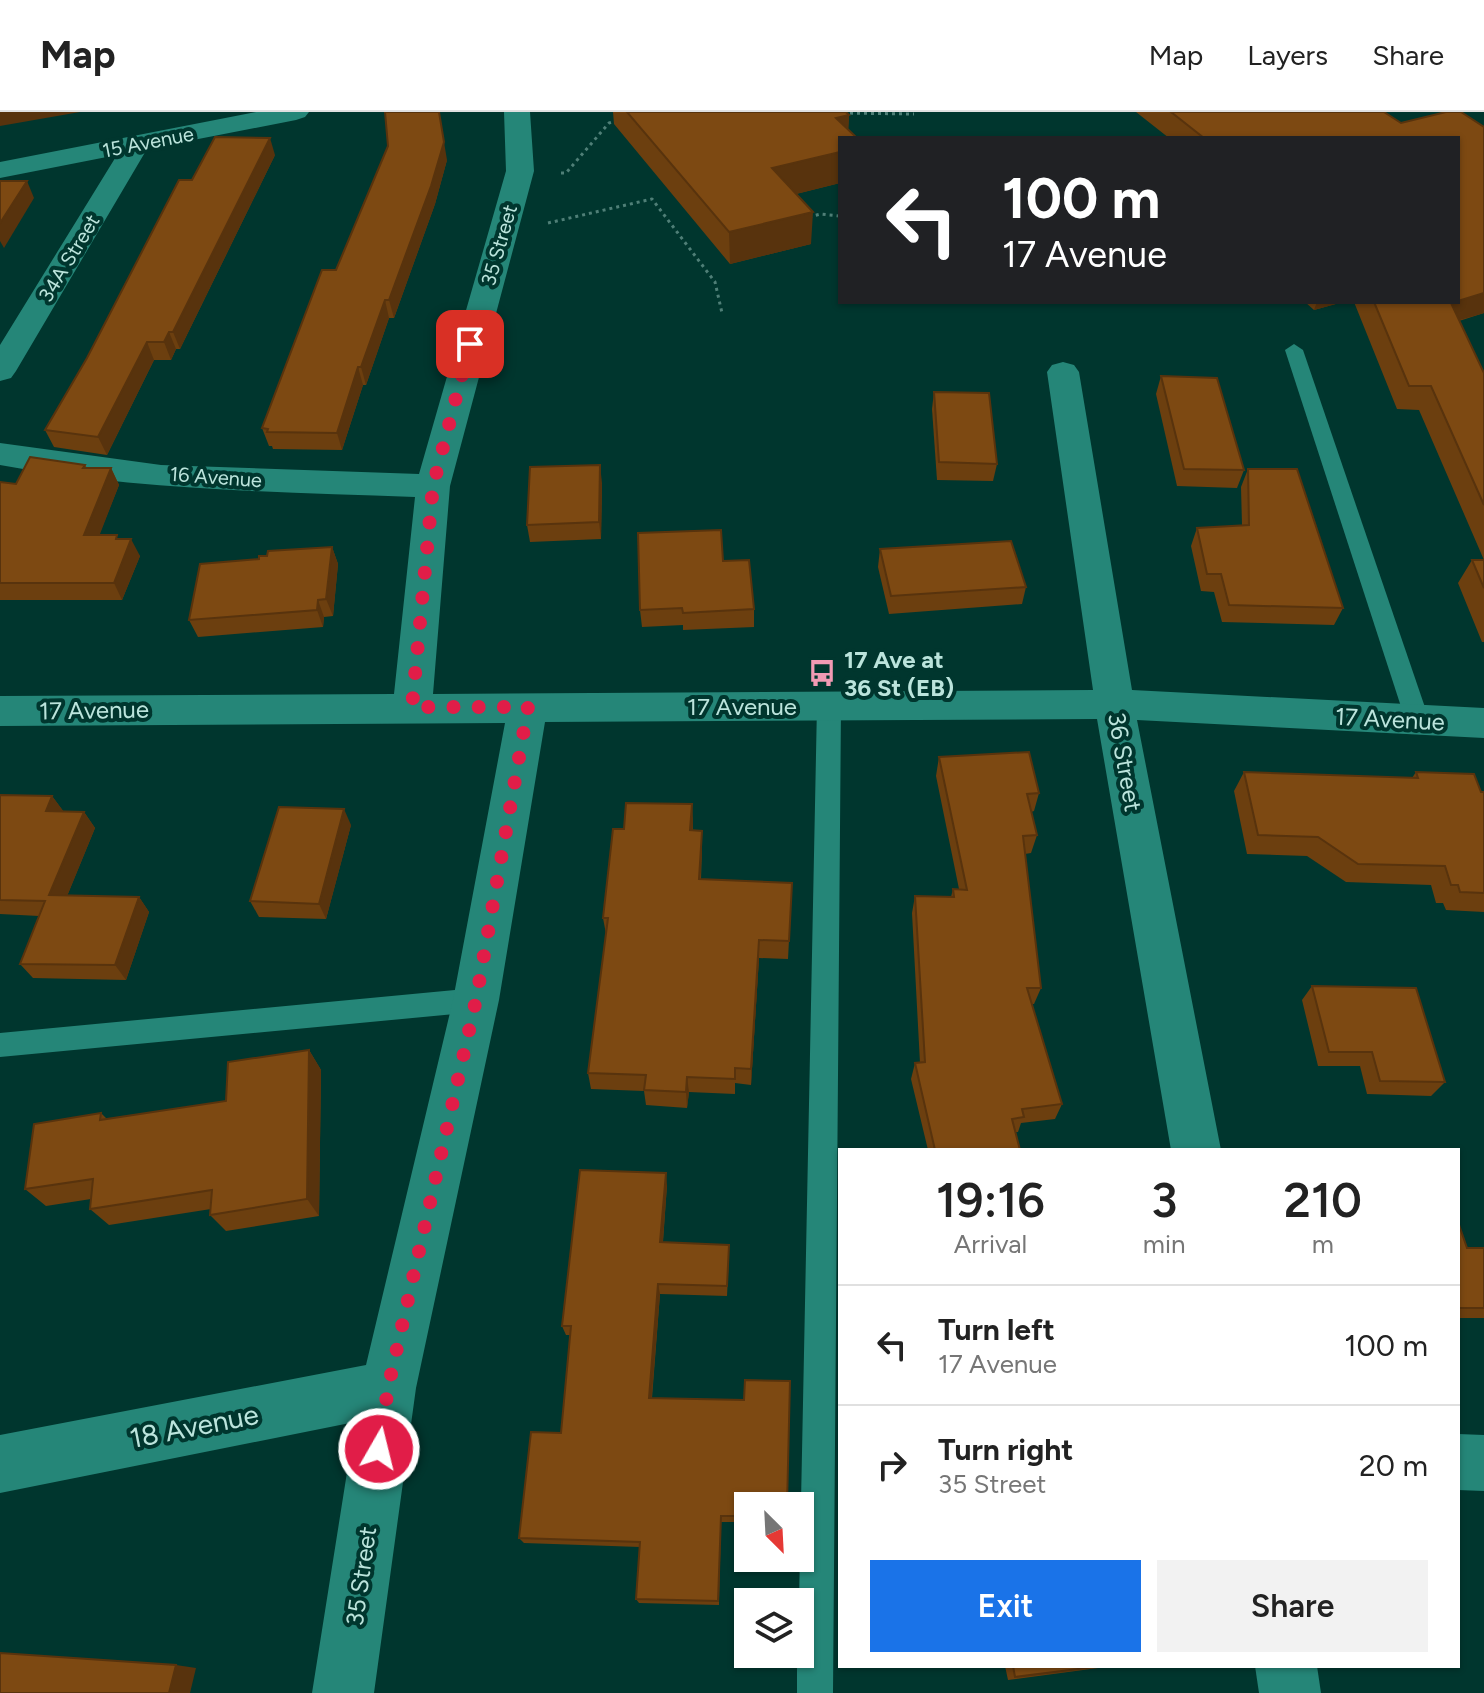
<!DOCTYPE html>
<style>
body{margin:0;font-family:Figtree,sans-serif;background:#f2f2f2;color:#222;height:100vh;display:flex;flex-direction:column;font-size:30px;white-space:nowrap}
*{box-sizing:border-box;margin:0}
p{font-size:26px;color:#767676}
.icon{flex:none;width:44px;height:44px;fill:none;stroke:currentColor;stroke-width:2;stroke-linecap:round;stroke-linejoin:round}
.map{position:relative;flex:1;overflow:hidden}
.drawer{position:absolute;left:838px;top:1036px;width:622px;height:520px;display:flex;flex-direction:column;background:#fff;border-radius:0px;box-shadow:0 2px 6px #0004}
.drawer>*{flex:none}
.hud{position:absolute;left:838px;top:24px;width:622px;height:168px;border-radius:0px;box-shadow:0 2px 6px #0004;background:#202124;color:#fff;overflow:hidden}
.needle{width:52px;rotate:156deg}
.tools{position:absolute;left:734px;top:1380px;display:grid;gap:16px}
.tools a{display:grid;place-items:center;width:80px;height:80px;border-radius:0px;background:#fff;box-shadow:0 2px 6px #0004;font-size:40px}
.pin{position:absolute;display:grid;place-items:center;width:68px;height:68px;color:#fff;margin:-34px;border-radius:16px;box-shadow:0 4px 12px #0006}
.me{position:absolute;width:88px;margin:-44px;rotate:8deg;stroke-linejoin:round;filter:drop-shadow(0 0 6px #0008)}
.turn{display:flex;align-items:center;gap:28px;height:168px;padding:0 32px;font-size:36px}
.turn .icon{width:104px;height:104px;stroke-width:2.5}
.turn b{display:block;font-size:56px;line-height:68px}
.eta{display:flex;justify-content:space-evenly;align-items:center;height:136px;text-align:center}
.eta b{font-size:48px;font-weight:600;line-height:56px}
.cta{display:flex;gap:16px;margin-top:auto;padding:16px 32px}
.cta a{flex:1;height:92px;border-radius:0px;background:#1a73e8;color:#fff;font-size:32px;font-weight:600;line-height:92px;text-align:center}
.cta a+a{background:#f2f2f2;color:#222}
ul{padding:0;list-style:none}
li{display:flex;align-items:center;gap:24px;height:120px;padding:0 32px;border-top:2px solid #e0e0e0}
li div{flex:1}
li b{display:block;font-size:30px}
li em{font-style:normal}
header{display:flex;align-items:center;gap:48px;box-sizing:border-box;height:112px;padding:0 40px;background:#fff;border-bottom:2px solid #e0e0e0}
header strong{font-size:38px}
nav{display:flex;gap:44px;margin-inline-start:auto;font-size:28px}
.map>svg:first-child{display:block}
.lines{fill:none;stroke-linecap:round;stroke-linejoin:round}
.path{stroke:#4f7f77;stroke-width:3;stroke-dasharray:3 4;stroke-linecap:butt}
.service{fill:#258678;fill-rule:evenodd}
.minor{fill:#258678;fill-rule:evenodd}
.wall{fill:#6c3f0f}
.shaded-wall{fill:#58330d}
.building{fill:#7d4912;stroke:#58330d;stroke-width:2}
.route{stroke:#e11d48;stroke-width:14;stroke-dasharray:0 25.2}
.labels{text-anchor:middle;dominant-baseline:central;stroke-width:8;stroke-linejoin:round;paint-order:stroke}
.far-street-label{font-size:20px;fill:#bbe4dc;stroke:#00362e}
.poi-label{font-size:24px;font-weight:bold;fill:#bbe4dc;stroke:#00362e;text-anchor:start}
.street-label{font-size:24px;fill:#bbe4dc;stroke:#00362e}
.near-street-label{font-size:28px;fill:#bbe4dc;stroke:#00362e}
</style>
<header>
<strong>Map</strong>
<nav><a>Map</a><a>Layers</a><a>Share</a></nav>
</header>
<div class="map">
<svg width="1484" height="1581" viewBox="0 0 1484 1581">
<rect width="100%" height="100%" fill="#00362e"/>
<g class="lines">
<g class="path">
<polyline points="843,1 914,2"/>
<polyline points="561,61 566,61 609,11 619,8"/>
<polyline points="809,105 821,102 840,104"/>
<polyline points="548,111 652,87 715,170 722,201"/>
</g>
<g class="service">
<polygon points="1294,232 1303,238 1430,610 1426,616 1418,619 1410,616 1406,610 1285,238"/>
<polygon points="829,584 837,587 841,593 833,1581 797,1581 797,1542 800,1542 799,1490 817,593 821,587"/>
<polygon points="476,876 486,880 490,888 486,896 476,900 0,945 0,921"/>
</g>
<g class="minor">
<polygon points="256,0 309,0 305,5 296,8 147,37 16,259 11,266 0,269 0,233 117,43 0,66 0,50"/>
<path d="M504,0h26l4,59 -84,315 -17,208 660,-4 -46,-318 5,-7 11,-3 11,3 5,7 53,318 352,18v30l-347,-18 84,430h-50l-74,-431 -552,3 -46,278 -83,388 -42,305h-62l43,-271 -355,71v-58l366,-70 87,-365 52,-277 -505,3v-30l394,-2 21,-197c-140,-5 -278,-7 -415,-32v-22l161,22 258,9 87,-303z"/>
<polygon points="1458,1322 1484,1323 1484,1379 1458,1378"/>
<polygon points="1255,1554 1317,1554 1321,1581 1259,1581"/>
</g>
</g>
<g class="wall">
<polygon points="613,0 846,0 849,3 848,18 840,26 840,71 796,82 811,132 730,152 614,12"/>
<polygon points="1136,0 1384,0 1401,11 1484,15 1484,201 1459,209 1484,261 1484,530 1482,530 1458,471 1472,448 1484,448 1419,298 1397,297 1354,190 1458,190 1458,26 1169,26"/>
<polygon points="275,43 180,237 176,237 171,248 154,248 107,343 54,335 45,318 192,68"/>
<polygon points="447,48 435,92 394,206 389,206 366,273 363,273 342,338 273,337 272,334 269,334 262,316 336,158"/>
<polygon points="1305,190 1343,190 1314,198"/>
<polygon points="1161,264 1244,358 1237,376 1177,374 1156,282"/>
<polygon points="934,280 997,352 993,369 937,368 932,297"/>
<polygon points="85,353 87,356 111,356 119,373 99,423 119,427 140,444 122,488 0,488 0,370 16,372"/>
<polygon points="1248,357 1343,496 1334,513 1222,510 1214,480 1201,479 1191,434 1197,416 1242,413 1241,375"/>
<polygon points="602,371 601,427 530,430 527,413"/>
<polygon points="332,435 338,452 333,504 324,505 323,515 198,525 189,508 259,447"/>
<polygon points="880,437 1026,475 1022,492 889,502 878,455"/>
<polygon points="723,449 754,497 754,515 683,518 683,513 642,515 640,498"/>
<polygon points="939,645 1039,681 1034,699 1031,700 1037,723 1031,741 1025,742 1041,876 1034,892 1032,892 1062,992 1055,1007 1021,1011 1018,1020 1015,1020 1020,1038 928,1038 911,967 915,951 920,951 912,801 915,784 951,785 953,777 959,777 936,664"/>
<polygon points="1244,660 1412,666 1416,660 1484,680 1484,800 1446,798 1443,791 1436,791 1431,773 1346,770 1307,744 1247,742 1234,679"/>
<polygon points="0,683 52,684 63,699 84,700 95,716 67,784 139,785 149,800 126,868 33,866 20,852 39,804 0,802"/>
<polygon points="692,692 693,719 702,738 701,767 792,771 788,847 759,846 751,973 735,971 735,982 689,980 687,996 646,993 644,979 591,977 588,961 606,822 603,806 624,717"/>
<polygon points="351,713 326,807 259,805 250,789"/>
<polygon points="1312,874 1445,970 1431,984 1367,982 1360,954 1318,954 1302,888"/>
<polygon points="309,938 321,958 319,1104 226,1119 210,1103 211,1097 109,1113 90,1097 91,1087 46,1094 25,1077 101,1001 107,1007 226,989"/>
<polygon points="667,1073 663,1130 729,1143 727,1184 660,1182 652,1286 748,1394 748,1410 721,1410 719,1493 639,1491 636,1487 640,1435 524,1431 519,1426 561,1321 570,1223 566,1223 562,1214"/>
<polygon points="1458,1110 1467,1136 1484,1136 1484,1206 1458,1206"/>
<polygon points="1005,1554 1113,1554 1008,1568"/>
</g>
<g class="shaded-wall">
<polygon points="0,0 80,0 0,14"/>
<polygon points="439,0 447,48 435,92 394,206 389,188"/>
<polygon points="849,3 848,26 836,6"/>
<polygon points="270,26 275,43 180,237 173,220"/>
<polygon points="840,40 840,71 772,88 772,56"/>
<polygon points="27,69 34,86 4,136 0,129 0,111"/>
<polygon points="813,100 811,132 730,152 729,120"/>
<polygon points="1484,181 1484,201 1439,214 1451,191 1458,190 1458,189"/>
<polygon points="385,188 389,206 366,273 361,255"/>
<polygon points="1317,190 1343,190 1314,198"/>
<polygon points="169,220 176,237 171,248 164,230"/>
<polygon points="147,230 154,248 107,343 98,325"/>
<polygon points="358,255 363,273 342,338 337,321"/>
<polygon points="600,353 602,371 601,427 599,410"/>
<polygon points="111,356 119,373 93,440 84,423"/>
<polygon points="131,427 140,444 122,488 114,471"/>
<polygon points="332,435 338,452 333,504 326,487"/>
<polygon points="318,488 324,505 323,515 317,498"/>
<polygon points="52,684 64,700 46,699"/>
<polygon points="692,692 693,711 692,737 690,718"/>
<polygon points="344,697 351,713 326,807 319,792"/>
<polygon points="84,700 95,716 61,799 49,783"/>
<polygon points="702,719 702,738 699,785 699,767"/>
<polygon points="139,785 149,800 126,868 115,853"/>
<polygon points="759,828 759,846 751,973 751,957"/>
<polygon points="309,938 321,958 319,1104 307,1087"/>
<polygon points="687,965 689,980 687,996 686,980"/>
<polygon points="666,1061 667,1073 662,1141 660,1130"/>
<polygon points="658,1172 660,1182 651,1294 649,1286"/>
<polygon points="176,1553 196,1556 190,1581 169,1581"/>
</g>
<g class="building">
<polygon points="385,0 439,0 444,30 431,74 389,188 385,188 361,255 358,255 337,321 267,320 268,317 262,316 322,158 336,158 388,34"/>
<polygon points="627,0 846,0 849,3 836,6 857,26 840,26 840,40 772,56 813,100 729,120"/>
<polygon points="1171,0 1384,0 1401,11 1446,0 1461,0 1484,15 1484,181 1458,189 1458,26 1204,26"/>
<polygon points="215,25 270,26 173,220 169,220 164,230 147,230 98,325 45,318 87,246 179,68 192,68"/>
<polygon points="0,69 27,69 0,111"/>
<polygon points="1374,190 1453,190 1451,191 1484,261 1484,393 1431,274 1409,274"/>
<polygon points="1161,264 1217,266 1244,358 1184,357"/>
<polygon points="934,280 989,281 997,352 939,350"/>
<polygon points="30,345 85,353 83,356 111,356 84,423 117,423 116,427 131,427 114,471 0,471 0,370 16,372"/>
<polygon points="600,353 599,410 527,413 530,355"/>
<polygon points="1248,357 1297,357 1343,496 1229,493 1221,462 1207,462 1197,416 1249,413"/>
<polygon points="721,418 723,449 749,448 754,497 683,501 682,496 640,498 638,421"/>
<polygon points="1011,429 1026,475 891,484 880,437"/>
<polygon points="332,435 326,487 318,488 317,498 189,508 200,452 259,447 259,444 267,444 268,439"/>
<polygon points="1472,448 1484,448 1484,476"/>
<polygon points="1029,640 1039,681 1027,682 1037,723 1023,724 1041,876 1027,876 1062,992 1022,997 1024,1005 1012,1007 1020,1038 935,1038 915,951 925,950 915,784 954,785 953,777 967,778 939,645"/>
<polygon points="1244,660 1418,666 1416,660 1474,662 1481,680 1484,680 1484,781 1460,780 1458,773 1451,773 1445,754 1358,752 1318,725 1258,723"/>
<polygon points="0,683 52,684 46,699 84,700 49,783 139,785 115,853 20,852 45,789 0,788"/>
<polygon points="626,691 692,692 690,718 702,719 699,767 792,771 789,829 759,828 751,957 735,956 735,967 687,965 686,980 644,978 646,963 588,961 608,806 603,806 613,717 624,717"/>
<polygon points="279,695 344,697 319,792 250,789"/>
<polygon points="1312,874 1416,876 1445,970 1380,969 1372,940 1329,940"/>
<polygon points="309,938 307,1087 210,1103 212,1078 90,1097 93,1067 25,1077 34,1012 101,1001 100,1008 226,989 228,950"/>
<polygon points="580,1058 666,1061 660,1130 729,1133 727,1174 658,1172 649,1286 744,1288 745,1268 790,1269 787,1394 748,1394 748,1404 721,1404 718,1489 636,1487 640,1430 519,1426 531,1320 561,1321 571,1214 562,1214"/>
<polygon points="1458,1110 1467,1136 1484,1136 1484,1196 1458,1196"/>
<polygon points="0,1541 176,1553 169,1581 0,1581"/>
<polygon points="1013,1554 1102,1554 1015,1565"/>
</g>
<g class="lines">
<polyline class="route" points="379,1337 388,1276 476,888 528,595 412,595 433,374 470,232"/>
</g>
<defs>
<g id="bus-bare" transform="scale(2.16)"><path d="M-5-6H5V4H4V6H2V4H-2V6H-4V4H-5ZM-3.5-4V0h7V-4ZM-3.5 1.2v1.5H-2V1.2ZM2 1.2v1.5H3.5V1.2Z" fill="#f19ab3" stroke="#00362e" stroke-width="2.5" paint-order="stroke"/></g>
</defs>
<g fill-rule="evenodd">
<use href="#bus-bare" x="822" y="561"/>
</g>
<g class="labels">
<g class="far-street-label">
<text transform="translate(148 30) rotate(-11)">15 Avenue</text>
<text transform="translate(499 133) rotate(-74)">35 Street</text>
<text transform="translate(69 146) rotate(-59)">34A Street</text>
<text transform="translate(216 365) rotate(4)">16 Avenue</text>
</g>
<g class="poi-label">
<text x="844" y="547">17 Ave at<tspan x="844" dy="28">36 St (EB)</tspan></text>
</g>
<g class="street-label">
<text x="742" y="594">17 Avenue</text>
<text transform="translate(94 598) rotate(-1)">17 Avenue</text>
<text transform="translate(1390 607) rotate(3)">17 Avenue</text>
<text transform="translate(1125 650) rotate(80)">36 Street</text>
<text transform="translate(361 1464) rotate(-82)">35 Street</text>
</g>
<g class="near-street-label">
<text transform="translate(194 1314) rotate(-11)">18 Avenue</text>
</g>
</g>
</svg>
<div class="tools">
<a><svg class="needle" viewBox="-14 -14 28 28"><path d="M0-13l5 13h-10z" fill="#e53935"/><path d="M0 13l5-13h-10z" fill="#767676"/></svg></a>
<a><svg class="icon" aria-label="layers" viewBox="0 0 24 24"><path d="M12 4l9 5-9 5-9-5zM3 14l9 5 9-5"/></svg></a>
</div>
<div class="pin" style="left:470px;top:232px;background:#d93025"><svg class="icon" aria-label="arrive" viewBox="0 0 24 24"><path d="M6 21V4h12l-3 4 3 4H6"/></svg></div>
<svg class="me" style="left:379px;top:1337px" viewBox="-20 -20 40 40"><circle r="17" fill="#e11d48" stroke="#fff" stroke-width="3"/><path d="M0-11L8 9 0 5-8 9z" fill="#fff"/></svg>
<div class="hud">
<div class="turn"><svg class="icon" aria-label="left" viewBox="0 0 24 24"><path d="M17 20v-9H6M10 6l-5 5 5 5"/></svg><div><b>100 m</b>17 Avenue</div></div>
</div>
<section class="drawer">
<div class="eta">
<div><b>19:16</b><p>Arrival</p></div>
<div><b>3</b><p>min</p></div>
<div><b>210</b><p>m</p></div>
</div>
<ul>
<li><svg class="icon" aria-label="left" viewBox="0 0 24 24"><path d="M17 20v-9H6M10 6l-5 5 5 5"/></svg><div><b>Turn left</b><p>17 Avenue</p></div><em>100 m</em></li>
<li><svg class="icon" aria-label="right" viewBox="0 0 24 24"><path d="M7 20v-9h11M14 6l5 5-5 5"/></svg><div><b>Turn right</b><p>35 Street</p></div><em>20 m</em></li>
</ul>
<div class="cta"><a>Exit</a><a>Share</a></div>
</section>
</div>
